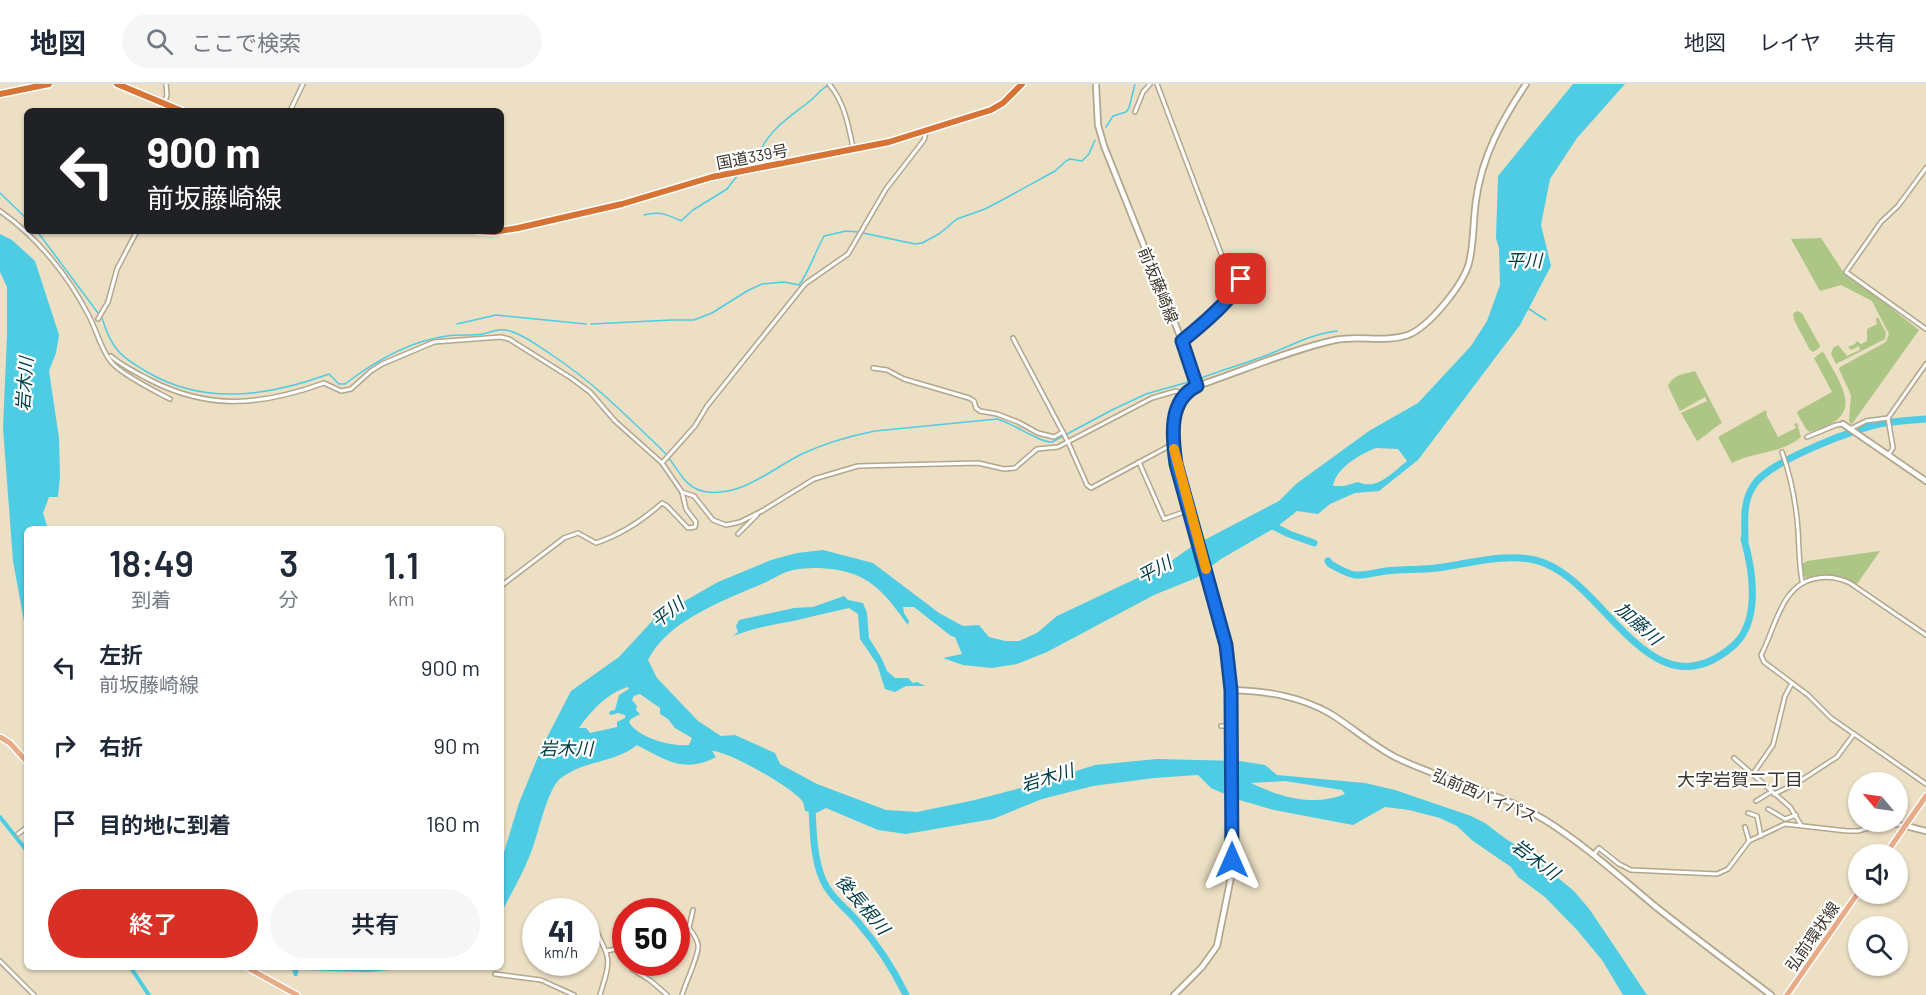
<!DOCTYPE html>
<html lang="ja">
<meta charset="utf-8">
<style>
body{margin:0;font-family:Barlow,"Noto Sans JP",sans-serif;background:#f6f6f7;color:#1f2937;height:100vh;display:flex;flex-direction:column;font-size:22px;white-space:nowrap}
*{box-sizing:border-box;margin:0}
p{font-size:20px;color:#747a83}
.icon{flex:none;width:33px;height:33px;fill:none;stroke:currentColor;stroke-width:2;stroke-linecap:round;stroke-linejoin:round}
.map{position:relative;flex:1;overflow:hidden}
.panel{position:absolute;left:24px;top:442px;width:480px;height:444px;display:flex;flex-direction:column;background:#fff;border-radius:9px;box-shadow:0 2px 4px #0004}
.panel>*{flex:none}
.top-card{position:absolute;left:24px;top:24px;width:480px;height:126px;border-radius:9px;box-shadow:0 2px 4px #0004;background:#202124;color:#fff;overflow:hidden}
.needle{width:39px;rotate:299deg}
.buttons{position:absolute;left:1848px;top:688px;display:grid;gap:12px}
.buttons a{display:grid;place-items:center;width:60px;height:60px;border-radius:50%;background:#fff;box-shadow:0 2px 4px #0004;font-size:30px}
.speed{position:absolute;left:522px;top:814px;display:flex;gap:12px;font-size:30px;font-weight:700;text-align:center}
.speed>*{display:grid;place-content:center;width:78px;height:78px;border-radius:50%;background:#fff;box-shadow:0 2px 4px #0004;line-height:1}
.speed small{font-size:15px;font-weight:400}
.speed .limit{border:9px solid #d22;background:#fff;color:#111}
.pin{position:absolute;display:grid;place-items:center;width:51px;height:51px;color:#fff;margin:-26px;border-radius:12px;box-shadow:0 3px 9px #0006}
.me{position:absolute;width:66px;margin:-33px;rotate:0deg;stroke-linejoin:round;filter:drop-shadow(0 0 4px #0008)}
.turn{display:flex;align-items:center;gap:21px;height:126px;padding:0 24px;font-size:27px}
.turn .icon{width:78px;height:78px;stroke-width:2.5}
.turn b{display:block;font-size:42px;line-height:51px}
.eta{display:flex;justify-content:space-evenly;align-items:center;height:102px;text-align:center}
.eta b{font-size:36px;font-weight:600;line-height:42px}
.primary-button{display:flex;gap:12px;margin-top:auto;padding:12px 24px}
.primary-button a{flex:1;height:69px;border-radius:36px;background:#d93025;color:#fff;font-size:24px;font-weight:600;line-height:69px;text-align:center}
.primary-button a+a{background:#f6f6f7;color:#1f2937}
ul{padding:0;list-style:none}
li{display:flex;align-items:center;gap:18px;height:78px;padding:0 24px}
li div{flex:1}
li b{display:block;font-size:22px}
li em{font-style:normal}
header{display:flex;align-items:center;gap:36px;box-sizing:border-box;height:84px;padding:0 30px;background:#fff;border-bottom:2px solid #e0e1e3}
header strong{font-size:28px}
nav{display:flex;gap:33px;margin-inline-start:auto;font-size:21px}
.search{width:420px;height:54px;background:#f6f6f7;display:flex;align-items:center;gap:15px;box-sizing:border-box;padding:0 21px;border-radius:33px;color:#747a83;font-size:22px}
.map>svg:first-child{display:block}
.green{fill:#adc585}
.water{fill:#4dcce4;fill-rule:evenodd}
.lines{fill:none;stroke-linecap:round;stroke-linejoin:round}
.stream{stroke:#4dcce4;stroke-width:1.5}
.canal{stroke:#4dcce4;stroke-width:4}
.river{stroke:#4dcce4;stroke-width:7}
.street-casing{stroke:#b2a68c;stroke-width:6}
.secondary-casing{stroke:#b2a68c;stroke-width:8}
.primary-casing{stroke:#fff;stroke-width:8}
.highway-casing{stroke:#fff;stroke-width:9}
.street{stroke:#fff;stroke-width:3}
.secondary{stroke:#fff;stroke-width:4.5}
.primary{stroke:#e7ab86;stroke-width:5}
.highway{stroke:#d77335;stroke-width:6}
.route-casing{stroke:#114b97;stroke-width:15}
.route{stroke:#1a73e8;stroke-width:10}
.slow{stroke:#f59e0b;stroke-width:10}
.labels{text-anchor:middle;dominant-baseline:central;stroke-width:4.5;stroke-linejoin:round;paint-order:stroke}
.street-label{font-size:16px;fill:#3b362b;stroke:#fff}
.water-label{font-size:18px;font-style:italic;fill:#003b45;stroke:#fff}
.neighbourhood-label{font-size:18px;fill:#3b362b;stroke:#fff}
</style>
<header>
<strong>地図</strong>
<div class="search"><svg class="icon" aria-label="search" viewBox="0 0 24 24"><circle cx="10" cy="10" r="6"/><path d="M15 15l6 6"/></svg>ここで検索</div>
<nav><a>地図</a><a>レイヤ</a><a>共有</a></nav>
</header>
<div class="map">
<svg width="1926" height="911" viewBox="0 0 1926 911">
<rect width="100%" height="100%" fill="#ecdfc4"/>
<g class="green">
<polygon points="1821,154 1844,189 1892,223 1891,224 1919,246 1852,340 1850,339 1849,336 1851,311 1839,285 1840,283 1886,258 1889,250 1872,217 1841,201 1820,207 1791,155"/>
<polygon points="1797,227 1802,229 1820,262 1819,264 1813,268 1810,266 1794,236 1793,230"/>
<polygon points="1878,233 1886,249 1885,255 1836,280 1831,270 1833,264 1838,261 1847,272 1860,266 1859,262 1851,266 1848,263 1855,260 1857,257 1861,260 1867,257 1867,245 1877,240 1876,235"/>
<path d="M1822,268l2,1c20,37 42,64 -14,79l-4,-3 -9,-16 1,-2 34,-19 -18,-34z"/>
<path d="M1695,287l27,52c-9,5 -15,12 -25,18l-16,-28 26,-12 -2,-4 -25,14 -12,-25c5,-12 17,-12 27,-15z"/>
<path d="M1766,326l1,6 11,21 18,-9 -2,-4 3,-1 4,14c-20,17 -46,14 -69,26l-14,-26z"/>
<path d="M1880,467l-23,33c-17,-10 -31,-10 -50,-6l-3,-2 -3,-11 6,-4z"/>
</g>
<g class="water">
<path d="M1573,0h52l-48,54 -27,41 -9,46 10,41 -31,59 -102,135 -39,31 -24,2 -25,11 -12,10 -21,-3 -19,15 -57,33 -25,19 -42,17 -107,57 -30,12 -25,4 -29,-3 -20,-7 19,-4 -7,-17 -4,-1 -37,-29h-11l1,6 5,8 -1,4c-15,-20 -28,-40 -52,-50 -17,-7 -45,-9 -63,-5 -10,2 -20,9 -29,13 -39,17 -96,37 -116,77l9,18 41,43 23,15 14,-1 40,18 5,11 37,20 69,26 31,2 58,-12 61,-16 59,-19 62,-6 83,2 25,4 12,10 88,8 30,7 76,26 14,7 21,16 19,12 49,40 16,19 57,85h-24l-21,-35 -25,-30 -32,-33 -27,-20 -7,-10 -38,-26 -16,-15 -17,-8 -31,-8 -24,-3 -32,18 -79,-15 -38,-11 -25,-11 -13,-13 -44,3 -61,8 -51,13 -49,20 -87,15 -28,-4 -52,-22 -10,5 -11,-2c0,-1 -2,-9 -2,-9 -8,-13 -76,-52 -91,-51l4,6c-32,17 -50,3 -79,-12 -22,18 -52,15 -76,33 -14,10 -23,59 -31,77 -8,20 -19,39 -29,58v-51l18,-59 23,-56 29,-56 48,-34 36,-39 63,-36 53,-22 26,-7 26,-3 50,13 66,50 24,13 16,-1 10,12 16,4h14l18,-8 20,-17 110,-52 24,-17 88,-46 17,-17 73,-53 49,-28 53,-57 16,-25 13,-36 -1,-37 -3,-10 2,-62zM1376,364l22,1 9,12c-14,11 -30,30 -49,21l-14,4h-11c3,-18 27,-32 43,-38zM628,603l1,2 -10,6 -4,15 -5,1 -1,3 2,1 7,-2 7,2v3l-8,4v5l-27,6 -4,-5h-7c12,-17 28,-35 49,-41zM640,610l20,14v6l8,5 7,9 17,10 -3,7c-17,2 -51,-7 -60,-23l2,-3 9,-5 -4,-4 1,-4 -5,-6 2,-4zM1285,697l57,9 3,4c-31,13 -65,3 -94,-11z"/>
<polygon points="0,150 12,156 35,177 59,251 56,269 49,287 59,354 60,392 58,413 49,413 43,429 48,445 27,446 27,554 13,477 3,344 7,252 7,203 0,188"/>
<path d="M844,512l4,4 15,3 4,10 2,25 13,21 5,12 8,7h13l5,5 4,-1 8,4h-19l-11,6 -10,-3 -8,-25 -17,-25 -2,-25 -9,-6c-19,4 -38,9 -56,13 -21,4 -40,7 -60,15l5,-4 -2,-6 3,-6 55,-12 19,-1z"/>
<polygon points="287,884 410,884 368,888 299,886 297,892 294,892 292,885"/>
</g>
<g class="lines">
<g class="stream">
<polyline points="1106,43 1113,32 1126,28 1129,24 1135,0"/>
<path d="M741,85l15,-20 6,-1c9,-20 32,-34 48,-47 9,-7 11,-14 23,-17"/>
<polyline points="0,109 27,135"/>
<path d="M644,131c15,-4 23,-1 37,6l12,-11 34,-21 10,-13"/>
<polyline points="37,147 98,229"/>
<polyline points="863,149 915,160 922,159 939,150 957,135 985,125 1006,114 1055,87 1066,77 1070,75 1082,77 1089,70 1095,56"/>
<polyline points="1529,225 1546,236"/>
<path d="M102,234c10,32 18,38 45,54 58,34 122,24 182,2l10,10h6c30,-23 64,-43 102,-48 11,-2 24,0 36,-2 13,-3 16,-7 30,-2 14,5 27,15 39,23 41,27 75,61 110,95 15,14 20,39 45,42 37,4 64,-23 95,-38 23,-11 48,-18 73,-23l122,-12c16,4 43,24 55,23l60,-32 34,-16 46,-13"/>
<polyline points="457,240 496,231 586,240"/>
<path d="M591,240l81,-4h22l18,-7 35,-22 15,-7 22,-2 15,3c11,-15 16,-33 25,-49l22,-5 12,1"/>
<path d="M1199,295c21,-9 42,-14 63,-22 25,-9 48,-23 75,-26"/>
</g>
<g class="canal">
<polyline points="0,733 27,767"/>
<polyline points="131,884 149,911"/>
</g>
<g class="river">
<polyline points="1269,440 1289,450 1314,459"/>
<path d="M1328,477l2,3c8,4 17,10 25,11 11,1 21,-3 31,-4 17,-2 34,-1 50,-3 32,-4 67,-15 99,-8 70,16 113,159 198,86 28,-24 20,-75 11,-107l1,4c0,-21 -3,-41 9,-58 14,-23 103,-58 131,-62 13,-2 27,-3 41,-4"/>
<path d="M812,721c1,24 1,50 10,73 7,18 23,29 35,43 20,23 36,47 49,74"/>
</g>
<g class="street-casing">
<g id="street">
<path d="M829,0c15,17 20,43 24,64"/>
<path d="M1157,0l65,172c6,9 14,14 19,24 -8,21 -41,46 -59,61"/>
<polyline points="162,27 167,11 166,0"/>
<polyline points="290,27 303,0"/>
<polyline points="1135,28 1143,8 1150,0"/>
<polyline points="1926,84 1898,122 1881,138 1846,188 1926,245"/>
<path d="M0,127c37,26 68,64 89,105 8,15 13,37 25,49 14,13 39,25 56,34"/>
<polyline points="98,235 108,218 117,185 137,147"/>
<polyline points="1013,254 1068,358 1087,401 1091,404 1173,360"/>
<path d="M111,272c11,10 26,17 39,24 60,31 113,25 174,3l17,8 10,-2 20,-18 11,-7 52,-22 67,-5 8,2 62,39 19,14 25,29 47,42 20,29 12,4 19,24 13,5 14,-3 22,-11"/>
<polyline points="873,284 887,286 904,295 969,314 974,317 976,324 980,327 997,330 1018,338 1038,349 1054,353 1063,348"/>
<polyline points="1888,334 1893,364 1889,370"/>
<polyline points="1850,345 1866,337 1888,334 1926,280"/>
<polyline points="1807,353 1836,341 1843,340"/>
<path d="M1782,368c9,25 14,51 16,78 1,17 1,34 4,51"/>
<polyline points="1139,378 1164,435 1184,428 1177,393 1177,385"/>
<polyline points="662,379 695,342 707,322 805,200 848,170 886,105 924,56 926,48"/>
<polyline points="762,427 814,395 858,382 978,379 1004,385 1015,384 1037,365 1058,363 1152,314 1176,307 1183,310"/>
<polyline points="738,450 757,431"/>
<path d="M501,502l63,-48 14,-5 18,10c24,-8 47,-23 66,-40l5,3 21,22 7,-1 1,-5 -10,-13 -4,-17"/>
<path d="M1926,551l-76,-52c-11,-5 -20,-7 -32,-5 -37,5 -42,49 -57,77l3,7 44,33 23,23 95,66"/>
<polyline points="1221,642 1230,642"/>
<polyline points="1734,674 1790,723 1801,741"/>
<polyline points="1753,690 1773,661 1785,612 1792,599"/>
<polyline points="1774,710 1797,699 1837,673 1854,650"/>
<polyline points="1756,717 1771,708"/>
<polyline points="1768,725 1785,735 1796,731"/>
<polyline points="1748,729 1757,732 1761,752"/>
<polyline points="1745,743 1749,757"/>
<polyline points="18,750 27,743"/>
<polyline points="1594,770 1599,764 1619,780 1631,786 1717,790 1728,785 1749,757 1785,740 1847,747 1858,747 1882,740 1904,741"/>
<path d="M596,844c2,10 9,18 11,28 3,12 -4,27 -7,39"/>
<polyline points="689,844 693,826"/>
<path d="M676,850l13,-6c4,5 8,10 9,17 2,8 -13,39 -16,50"/>
<polyline points="606,867 626,863"/>
<polyline points="0,877 34,911"/>
<polyline points="633,879 632,885 651,897 667,911"/>
<polyline points="495,890 541,896 574,911"/>
</g>
</g>
<g class="secondary-casing">
<g id="secondary">
<polyline points="1096,0 1098,41 1104,62 1182,257 1197,302"/>
<polyline points="1843,340 1926,397"/>
<path d="M1231,606c35,1 69,6 100,24 22,14 41,31 64,43 49,24 103,35 150,63 40,25 75,57 111,87 38,30 77,59 115,88"/>
<polyline points="1906,742 1926,747"/>
<path d="M1174,911l28,-28 15,-21 15,-74 -1,-182 -5,-45 -47,-172 -6,-29 2,-31 4,-12 10,-11 8,-4c45,-15 93,-36 138,-46 24,-5 50,3 73,-5 21,-8 55,-50 61,-72 5,-20 4,-42 7,-63 6,-44 26,-80 50,-116"/>
</g>
</g>
<g class="primary-casing">
<g id="primary">
<polyline points="0,653 10,659 27,678"/>
<polyline points="1885,771 1926,712"/>
<polyline points="248,884 297,911"/>
<polyline points="1787,911 1858,809"/>
</g>
</g>
<g class="highway-casing">
<g id="highway">
<polyline points="117,0 182,27"/>
<polyline points="0,10 49,0"/>
<polyline points="478,147 494,148 518,144 622,120 712,93 889,58 991,26 1003,19 1022,0"/>
</g>
</g>
<use href="#street" class="street"/>
<use href="#secondary" class="secondary"/>
<use href="#primary" class="primary"/>
<use href="#highway" class="highway"/>
</g>
<g class="lines">
<g class="route-casing">
<path id="route" d="M1232,776l-1,-170 -5,-45 -50,-181c-4,-28 -8,-64 21,-78l-15,-45c16,-13 53,-43 59,-62"/>
</g>
<use href="#route" class="route"/>
<polyline class="slow" points="1174,365 1206,485"/>
</g>
<g class="labels">
<g class="street-label">
<text transform="translate(752 72) rotate(-11)">国道339号</text>
<text transform="translate(1159 201) rotate(68)">前坂藤崎線</text>
<text transform="translate(1485 711) rotate(23)">弘前西バイパス</text>
<text transform="translate(1812 852) rotate(-55)">弘前環状線</text>
</g>
<g class="water-label">
<text x="1524" y="176">平川</text>
<text transform="translate(24 300) rotate(-86)">岩木川</text>
<text transform="translate(1154 485) rotate(-28)">平川</text>
<text transform="translate(667 528) rotate(-38)">平川</text>
<text transform="translate(1639 539) rotate(42)">加藤川</text>
<text x="566" y="664">岩木川</text>
<text transform="translate(1047 693) rotate(-17)">岩木川</text>
<text transform="translate(1536 775) rotate(37)">岩木川</text>
<text transform="translate(863 820) rotate(50)">後長根川</text>
</g>
<g class="neighbourhood-label">
<text x="1740" y="695">大字岩賀二丁目</text>
</g>
</g>
</svg>
<div class="buttons">
<a><svg class="needle" viewBox="-14 -14 28 28"><path d="M0-13l5 13h-10z" fill="#e53935"/><path d="M0 13l5-13h-10z" fill="#747a83"/></svg></a>
<a><svg class="icon" aria-label="sound" viewBox="0 0 24 24"><path d="M4 9h4l5-4v14l-5-4H4zM17 9q2 3 0 6"/></svg></a>
<a><svg class="icon" aria-label="search" viewBox="0 0 24 24"><circle cx="10" cy="10" r="6"/><path d="M15 15l6 6"/></svg></a>
</div>
<div class="speed"><div>41<small>km/h</small></div><div class="limit">50</div></div>
<div class="pin" style="left:1241px;top:195px;background:#d93025"><svg class="icon" aria-label="arrive" viewBox="0 0 24 24"><path d="M6 21V4h12l-3 4 3 4H6"/></svg></div>
<svg class="me" style="left:1232px;top:776px" viewBox="-20 -20 40 40"><path d="M0-17L14 15 0 8-14 15z" fill="#1a73e8" stroke="#fff" stroke-width="4"/></svg>
<div class="top-card">
<div class="turn"><svg class="icon" aria-label="left" viewBox="0 0 24 24"><path d="M17 20v-9H6M10 6l-5 5 5 5"/></svg><div><b>900 m</b>前坂藤崎線</div></div>
</div>
<section class="panel">
<div class="eta">
<div><b>18:49</b><p>到着</p></div>
<div><b>3</b><p>分</p></div>
<div><b>1.1</b><p>km</p></div>
</div>
<ul>
<li><svg class="icon" aria-label="left" viewBox="0 0 24 24"><path d="M17 20v-9H6M10 6l-5 5 5 5"/></svg><div><b>左折</b><p>前坂藤崎線</p></div><em>900 m</em></li>
<li><svg class="icon" aria-label="right" viewBox="0 0 24 24"><path d="M7 20v-9h11M14 6l5 5-5 5"/></svg><div><b>右折</b></div><em>90 m</em></li>
<li><svg class="icon" aria-label="arrive" viewBox="0 0 24 24"><path d="M6 21V4h12l-3 4 3 4H6"/></svg><div><b>目的地に到着</b></div><em>160 m</em></li>
</ul>
<div class="primary-button"><a>終了</a><a>共有</a></div>
</section>
</div>
